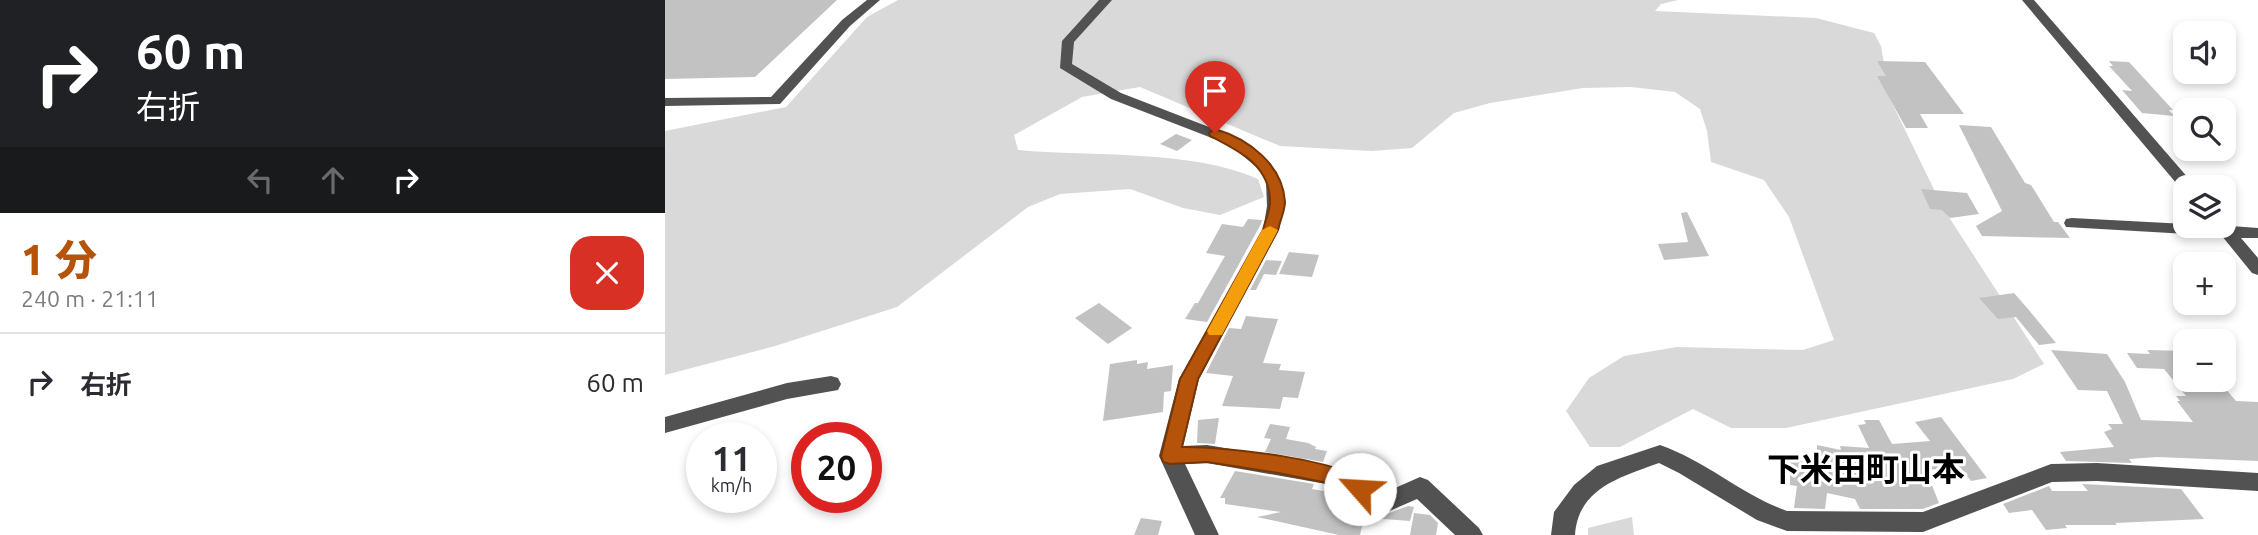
<!DOCTYPE html>
<html lang="ja">
<meta charset="utf-8">
<style>
body{margin:0;font-family:Ubuntu,"Noto Sans JP",sans-serif;background:#f7f7f7;color:#2b2b33;height:100vh;display:flex;flex-direction:column;font-size:26px;white-space:nowrap}
*{box-sizing:border-box;margin:0}
p{font-size:23px;color:#7c7c81}
.icon{flex:none;width:38px;height:38px;fill:none;stroke:currentColor;stroke-width:2;stroke-linecap:round;stroke-linejoin:round}
.map{position:relative;flex:1;overflow:hidden}
.side{display:flex;flex-direction:column;background:#fff;width:665px}
.side>*{flex:none}
.top-card{background:#202124;color:#fff;overflow:hidden}
.tools{position:absolute;left:1508px;top:21px;display:grid;gap:14px}
.tools a{display:grid;place-items:center;width:63px;height:63px;border-radius:14px;background:#fff;box-shadow:0 4px 10px #0003;font-size:35px}
.speed{position:absolute;left:21px;top:422px;display:flex;gap:14px;font-size:35px;font-weight:700;text-align:center}
.speed>*{display:grid;place-content:center;width:91px;height:91px;border-radius:50%;background:#fff;box-shadow:0 4px 10px #0003;line-height:1}
.speed small{font-size:18px;font-weight:400}
.speed .limit{border:10px solid #d22;background:#fff;color:#111}
.pin{position:absolute;display:grid;place-items:center;width:60px;height:60px;color:#fff;margin:-72px -30px;border-radius:50% 50% 50% 0;rotate:-45deg;box-shadow:0 0 7px #0007}
.pin .icon{rotate:45deg}
.me{position:absolute;width:77px;margin:-38px;rotate:296deg;stroke-linejoin:round;filter:drop-shadow(0 0 5px #0008)}
.turn{display:flex;align-items:center;gap:24px;height:147px;padding:0 21px;font-size:32px}
.turn .icon{width:91px;height:91px;stroke-width:2.5}
.turn b{display:block;font-size:49px;line-height:60px}
.lanes{display:flex;align-items:center;height:66px;padding:0 21px;background:#0003;justify-content:center;gap:35px;direction:ltr}
.lanes .off{opacity:.35}
.round{display:grid;place-items:center;flex:none;width:74px;height:74px;border-radius:21px;background:#f7f7f7}
.overview{display:flex;align-items:center;justify-content:space-between;height:119px;padding:0 21px}
h1{font-size:42px;font-weight:800;line-height:52px;color:#b45309}
ul{padding:0;list-style:none}
li{display:flex;align-items:center;gap:21px;height:98px;padding:0 21px;border-top:2px solid #e1e1e2}
li div{flex:1}
li b{display:block;font-size:26px}
li em{font-style:normal}
main{display:flex;flex:1;min-height:0}
.map>svg:first-child{display:block}
.green{fill:#d9d9d9}
.building{fill:#c2c2c2}
.lines{fill:none;stroke-linecap:round;stroke-linejoin:round}
.minor{fill:#525252;fill-rule:evenodd}
.route{fill:#b45309;stroke:#753606;stroke-width:2}
.slow{fill:#f59e0b}
.labels{text-anchor:middle;dominant-baseline:central;stroke-width:6;stroke-linejoin:round;paint-order:stroke}
.near-quarter-label{font-size:33px;font-weight:bold;fill:#000;stroke:#fff}
</style>
<main>
<section class="side">
<div class="top-card">
<div class="turn"><svg class="icon" aria-label="right" viewBox="0 0 24 24"><path d="M7 20v-9h11M14 6l5 5-5 5"/></svg><div><b>60 m</b>右折</div></div>
<div class="lanes"><svg class="icon off" aria-label="left" viewBox="0 0 24 24"><path d="M17 20v-9H6M10 6l-5 5 5 5"/></svg><svg class="icon off" aria-label="ahead" viewBox="0 0 24 24"><path d="M12 20V5M6 11l6-6 6 6"/></svg><svg class="icon" aria-label="right" viewBox="0 0 24 24"><path d="M7 20v-9h11M14 6l5 5-5 5"/></svg></div>
</div>
<div class="overview"><div><h1>1 分</h1><p>240 m · 21:11</p></div><a class="round" style="background:#d93025;color:#fff"><svg class="icon" aria-label="close" viewBox="0 0 24 24"><path d="M6 6l12 12M18 6L6 18"/></svg></a></div>
<ul>
<li><svg class="icon" aria-label="right" viewBox="0 0 24 24"><path d="M7 20v-9h11M14 6l5 5-5 5"/></svg><div><b>右折</b></div><em>60 m</em></li>
</ul>
</section>
<div class="map">
<svg width="1593" height="535" viewBox="0 0 1593 535">
<rect width="100%" height="100%" fill="#fff"/>
<g class="green">
<path d="M233,0h780l-17,4 -6,7 161,7 58,15 7,13 9,53 53,109 101,156 -31,15 -227,49h-55l-38,-19 -73,38h-30l-24,-36 23,-33 35,-22 53,-9 126,3 31,-10 -45,-123 -25,-37 -53,-18 -4,-31 -7,-22 -25,-17 -44,-5 -48,1 -93,15 -36,10 -42,35 -40,3 -92,-5 -140,-59 -58,10 -68,38 4,15c74,7 173,-1 240,29l6,18 -44,18 -37,-7 -53,-19 -70,5 -32,13 -131,100 -122,39 -110,29v-244l121,-24 81,-90z"/>
<polygon points="967,517 969,535 923,535 923,528"/>
</g>
<g class="building">
<polygon points="0,0 172,0 90,77 0,79"/>
<polygon points="1212,61 1260,62 1299,114 1255,114 1263,128 1241,128 1212,76 1221,76"/>
<polygon points="1444,61 1464,62 1508,110 1504,110 1509,116 1477,113 1457,90 1467,91 1444,66 1448,66"/>
<polygon points="1294,125 1326,127 1360,183 1366,185 1389,222 1393,222 1405,238 1317,236 1311,226 1337,211"/>
<polygon points="511,134 527,140 512,151 495,144"/>
<polygon points="1256,189 1302,193 1314,214 1285,218 1277,210 1265,209"/>
<polygon points="1022,212 1044,256 999,260 993,244 1023,242 1016,213"/>
<polygon points="583,219 597,220 596,224 542,322 520,319 530,303 533,303 560,256 541,253 557,224 578,227"/>
<polygon points="624,252 654,255 647,277 614,274"/>
<polygon points="601,260 617,261 611,275 599,274 591,290 585,290"/>
<polygon points="1349,293 1363,309 1391,343 1374,345 1351,317 1333,319 1314,298"/>
<polygon points="434,303 467,328 443,344 410,318"/>
<polygon points="581,316 613,319 598,363 616,364 614,370 640,372 633,398 618,397 615,409 557,406 568,376 541,373 564,328 576,329"/>
<polygon points="1386,350 1442,354 1460,382 1476,420 1528,422 1512,401 1515,401 1511,396 1521,396 1499,369 1472,368 1462,353 1485,354 1482,350 1521,351 1521,380 1553,380 1571,401 1593,402 1593,461 1492,457 1464,459 1467,463 1401,461 1395,452 1449,447 1439,432 1447,429 1443,424 1458,424 1442,391 1413,390"/>
<polygon points="472,360 472,364 483,362 482,369 508,365 506,391 499,392 498,412 438,421 445,364"/>
<polygon points="1276,417 1322,478 1306,481 1295,467 1261,470 1274,503 1258,509 1195,509 1190,499 1162,493 1160,509 1129,508 1132,486 1125,485 1125,459 1152,464 1152,445 1176,450 1175,446 1204,448 1193,425 1201,424 1199,420 1214,420 1227,444 1265,441 1250,422"/>
<polygon points="554,418 550,444 532,443 533,420"/>
<polygon points="605,424 625,427 621,439 643,443 651,447 650,449 662,451 658,462 600,452 606,439 599,438"/>
<polygon points="570,471 649,484 647,489 675,494 673,500 695,503 719,515 743,506 749,507 745,521 705,518 703,523 698,522 695,535 674,535 592,517 616,512 560,504 560,498 555,498"/>
<polygon points="1417,484 1516,489 1539,519 1450,523 1452,525 1400,525 1402,528 1381,530 1367,510 1344,513 1338,504 1384,486 1387,491 1423,491"/>
<polygon points="749,513 765,515 773,523 771,535 745,535"/>
<polygon points="476,518 497,521 493,535 469,535"/>
</g>
<g class="lines">
<g class="minor">
<polygon points="202,0 215,0 185,26 115,104 0,106 0,98 106,97 177,20"/>
<polygon points="434,0 447,0 409,42 407,64 456,93 575,139 606,164 616,182 618,206 614,230 534,379 518,446 542,445 671,467 721,492 755,477 763,480 814,528 818,535 790,535 752,499 720,513 667,485 542,463 520,464 554,535 530,535 494,456 514,379 598,230 602,206 601,182 595,170 565,145 446,99 395,68 397,41"/>
<polygon points="1357,0 1369,0 1531,187 1521,187 1521,191 1517,190"/>
<polygon points="1407,218 1559,226 1559,221 1566,226 1593,228 1593,238 1576,238 1593,258 1593,275 1587,273 1557,236 1401,227 1399,223 1401,219"/>
<polygon points="166,376 173,378 176,384 173,390 122,399 0,433 0,417 122,383"/>
<path d="M995,445c46,16 82,50 127,66l136,1 128,-48 46,-1 161,10v18l-161,-10 -45,1 -129,50 -136,-1 -30,-11 -78,-47 -20,-10c-38,14 -81,25 -84,72h-24l3,-23 20,-27 23,-19z"/>
</g>
</g>
<path class="route" d="M550,129c34,10 68,36 70,73 0,8 -5,19 -7,28l-80,149 -16,68c34,-1 174,12 189,42l-3,7 -8,2 -28,-14 -54,-11 -71,-11 -37,2 -7,-2 -2,-6 19,-77 83,-149c2,-9 7,-19 7,-28 0,-37 -31,-51 -60,-66l-1,-3z"/>
<polygon class="slow" points="605,226 613,230 559,331 557,335 544,335 542,331 597,230"/>
<g class="labels">
<g class="near-quarter-label">
<text x="1201" y="468">下米田町山本</text>
</g>
</g>
</svg>
<div class="tools">
<a><svg class="icon" aria-label="sound" viewBox="0 0 24 24"><path d="M4 9h4l5-4v14l-5-4H4zM17 9q2 3 0 6"/></svg></a>
<a><svg class="icon" aria-label="search" viewBox="0 0 24 24"><circle cx="10" cy="10" r="6"/><path d="M15 15l6 6"/></svg></a>
<a><svg class="icon" aria-label="layers" viewBox="0 0 24 24"><path d="M12 4l9 5-9 5-9-5zM3 14l9 5 9-5"/></svg></a>
<a>+</a>
<a>−</a>
</div>
<div class="speed"><div>11<small>km/h</small></div><div class="limit">20</div></div>
<div class="pin" style="left:550px;top:133px;background:#d93025"><svg class="icon" aria-label="arrive" viewBox="0 0 24 24"><path d="M6 21V4h12l-3 4 3 4H6"/></svg></div>
<svg class="me" style="left:695px;top:489px" viewBox="-20 -20 40 40"><circle r="19" fill="#fff"/><path d="M0-13L10 11 0 6-10 11z" fill="#b45309"/></svg>
</div>
</main>
